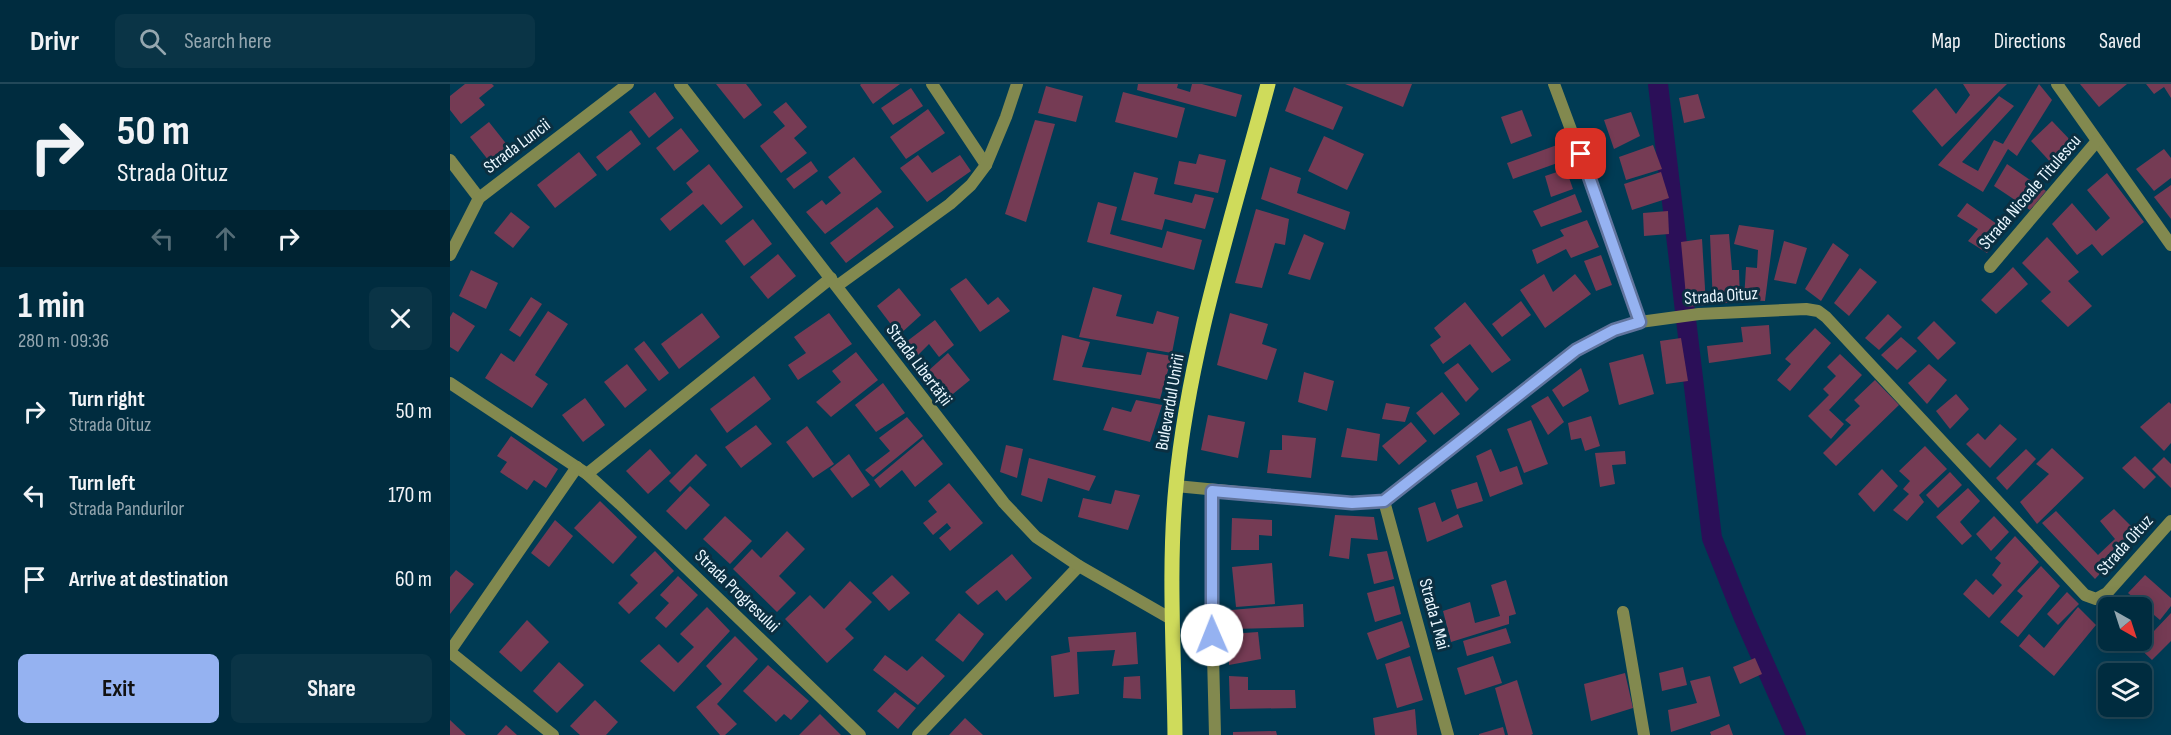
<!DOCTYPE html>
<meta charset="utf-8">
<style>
body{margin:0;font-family:"Sofia Sans Condensed",sans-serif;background:#0a3446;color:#f1f3f6;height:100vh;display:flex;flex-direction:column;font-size:22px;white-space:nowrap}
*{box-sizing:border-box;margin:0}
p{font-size:20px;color:#95a7b0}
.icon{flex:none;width:33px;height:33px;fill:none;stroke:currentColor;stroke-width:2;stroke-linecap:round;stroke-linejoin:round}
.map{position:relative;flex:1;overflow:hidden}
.details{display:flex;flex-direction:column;background:#002c3f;width:450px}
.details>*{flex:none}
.guide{background:#002c3f;color:#f1f3f6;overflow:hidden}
.needle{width:39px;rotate:141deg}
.fabs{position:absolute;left:1648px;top:513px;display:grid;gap:12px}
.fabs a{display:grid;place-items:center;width:54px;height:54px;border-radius:9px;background:#002c3f;box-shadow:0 3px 15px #0003,0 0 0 2px #224859;font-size:30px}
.pin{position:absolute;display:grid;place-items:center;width:51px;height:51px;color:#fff;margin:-26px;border-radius:12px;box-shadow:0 3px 9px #0006}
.me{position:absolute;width:66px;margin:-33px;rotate:359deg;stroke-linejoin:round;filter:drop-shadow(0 0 4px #0008)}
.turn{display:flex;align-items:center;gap:21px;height:126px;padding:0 18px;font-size:27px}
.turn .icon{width:78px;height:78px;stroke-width:2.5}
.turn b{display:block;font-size:42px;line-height:51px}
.lanes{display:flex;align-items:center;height:57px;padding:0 18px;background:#0003;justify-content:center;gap:30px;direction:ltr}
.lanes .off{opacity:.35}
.round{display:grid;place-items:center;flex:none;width:63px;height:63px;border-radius:9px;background:#0a3446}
.head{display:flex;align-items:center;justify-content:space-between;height:102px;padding:0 18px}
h1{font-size:36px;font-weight:700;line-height:45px}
.button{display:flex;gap:12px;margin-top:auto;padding:12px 18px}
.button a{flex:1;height:69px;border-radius:9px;background:#95b2f1;color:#111;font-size:24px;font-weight:700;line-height:69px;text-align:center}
.button a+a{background:#0a3446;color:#f1f3f6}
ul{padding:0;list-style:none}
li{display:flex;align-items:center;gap:18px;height:84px;padding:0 18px}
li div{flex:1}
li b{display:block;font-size:22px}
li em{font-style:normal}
header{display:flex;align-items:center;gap:36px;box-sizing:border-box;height:84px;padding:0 30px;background:#002c3f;border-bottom:2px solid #224859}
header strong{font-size:28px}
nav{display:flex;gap:33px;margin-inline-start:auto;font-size:21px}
.search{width:420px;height:54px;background:#0a3446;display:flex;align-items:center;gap:15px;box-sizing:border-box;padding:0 21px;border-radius:9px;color:#95a7b0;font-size:22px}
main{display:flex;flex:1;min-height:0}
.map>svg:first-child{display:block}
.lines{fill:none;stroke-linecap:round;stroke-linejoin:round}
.canal{stroke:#2b0f58;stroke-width:20}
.building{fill:#753b54}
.minor{stroke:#82894f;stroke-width:12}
.tertiary{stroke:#82894f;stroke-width:12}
.primary{stroke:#cfdb5b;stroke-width:15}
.route-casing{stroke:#61749d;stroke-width:15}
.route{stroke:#95b2f1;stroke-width:10}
.labels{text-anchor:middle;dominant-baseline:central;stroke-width:6;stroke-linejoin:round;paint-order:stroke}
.street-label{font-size:18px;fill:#eaf7ff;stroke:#0b2f41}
</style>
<header>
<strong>Drivr</strong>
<div class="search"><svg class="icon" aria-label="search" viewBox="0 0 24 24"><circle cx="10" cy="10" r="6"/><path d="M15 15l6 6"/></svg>Search here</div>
<nav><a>Map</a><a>Directions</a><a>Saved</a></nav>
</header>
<main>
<section class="details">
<div class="guide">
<div class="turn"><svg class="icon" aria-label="right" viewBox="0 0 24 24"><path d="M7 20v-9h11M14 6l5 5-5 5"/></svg><div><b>50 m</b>Strada Oituz</div></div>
<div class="lanes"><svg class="icon off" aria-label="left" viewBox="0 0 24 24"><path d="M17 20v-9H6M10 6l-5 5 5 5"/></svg><svg class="icon off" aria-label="ahead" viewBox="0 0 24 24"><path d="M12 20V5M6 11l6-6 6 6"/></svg><svg class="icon" aria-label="right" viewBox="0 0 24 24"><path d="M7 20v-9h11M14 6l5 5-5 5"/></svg></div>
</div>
<div class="head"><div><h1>1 min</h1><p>280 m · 09:36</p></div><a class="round"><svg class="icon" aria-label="close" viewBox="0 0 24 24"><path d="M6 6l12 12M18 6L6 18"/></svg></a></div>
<ul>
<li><svg class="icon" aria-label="right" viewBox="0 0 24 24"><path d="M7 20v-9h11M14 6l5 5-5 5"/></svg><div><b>Turn right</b><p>Strada Oituz</p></div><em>50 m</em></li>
<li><svg class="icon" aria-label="left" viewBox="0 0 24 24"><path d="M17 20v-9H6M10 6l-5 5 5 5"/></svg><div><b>Turn left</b><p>Strada Pandurilor</p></div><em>170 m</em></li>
<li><svg class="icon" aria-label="arrive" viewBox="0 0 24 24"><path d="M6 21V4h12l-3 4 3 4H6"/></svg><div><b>Arrive at destination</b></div><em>60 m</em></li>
</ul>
<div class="button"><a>Exit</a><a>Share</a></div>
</section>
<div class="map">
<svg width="1721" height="651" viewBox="0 0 1721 651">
<rect width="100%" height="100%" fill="#003b54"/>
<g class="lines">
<polyline class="canal" points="1208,0 1262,454 1294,534 1346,651"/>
</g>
<g class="building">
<polygon points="15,0 42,0 44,2 29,14 35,21 11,40 0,26 0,12"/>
<polygon points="266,0 296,0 312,21 294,35"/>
<polygon points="411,0 450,0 423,20 410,1"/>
<polygon points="688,0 728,0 727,4 740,8 742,0 752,0 792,11 786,33 687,6"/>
<polygon points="895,0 962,0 953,23"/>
<polygon points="1513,0 1557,0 1492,63 1462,27 1486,4 1506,30 1520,11"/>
<polygon points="1589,0 1602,16 1567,72 1558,65 1533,108 1488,81 1549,12 1564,22 1512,78 1528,87 1544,56 1553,60"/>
<polygon points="1630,0 1677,0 1649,23"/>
<polygon points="1696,0 1721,0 1721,14 1714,3 1704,10"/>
<polygon points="596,2 633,12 626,38 588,29"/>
<polygon points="844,3 893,23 883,46 835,27"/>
<polygon points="461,4 473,22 443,41 431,24"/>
<polygon points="205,8 224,34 199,54 179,28"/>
<polygon points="673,8 735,24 727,54 665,38"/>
<polygon points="1248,10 1255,34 1234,39 1229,14"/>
<polygon points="336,18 357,43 344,54 357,69 331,89 310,62 335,42 323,28"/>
<polygon points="478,25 495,49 456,75 440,53"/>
<polygon points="1072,26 1082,52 1061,60 1051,33"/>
<polygon points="1181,28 1190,52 1164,65 1154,36"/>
<polygon points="585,36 605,40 576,138 555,130"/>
<polygon points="1602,37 1623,59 1603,81 1581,57"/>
<polygon points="39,38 58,62 39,77 20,53"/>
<polygon points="231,44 249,67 224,87 206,64"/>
<polygon points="181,46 191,60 157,87 146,73"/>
<polygon points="874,52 914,70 897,106 858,87"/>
<polygon points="1107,61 1113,77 1063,95 1057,79"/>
<polygon points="1203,61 1212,85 1176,96 1169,73"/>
<polygon points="1714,65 1721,74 1721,94 1704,107 1686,85"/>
<polygon points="129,68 147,91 105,124 87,101"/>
<polygon points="749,70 776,76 768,109 724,100 729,77 746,80"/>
<polygon points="468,71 482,89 510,71 521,87 477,118 450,84"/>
<polygon points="404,73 432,108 375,150 356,128 372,116 376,121 391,109 378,93"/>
<polygon points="361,77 368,87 344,105 336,95"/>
<polygon points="259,80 293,123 271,141 253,120 220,147 210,135 243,108 236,99"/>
<polygon points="1557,80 1596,107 1580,126 1544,102"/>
<polygon points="820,83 851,94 847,109 900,128 895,146 811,115"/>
<polygon points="1116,85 1123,105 1101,113 1095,92"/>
<polygon points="684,88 708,94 704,110 742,119 745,110 764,114 755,145 715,135 712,146 671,136"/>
<polygon points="1211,88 1219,114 1182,126 1174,100"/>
<polygon points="1657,89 1694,138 1652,172 1642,160 1627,171 1602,140 1622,119 1646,147 1660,134 1637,106"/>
<polygon points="1721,101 1721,135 1704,113"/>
<polygon points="1125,110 1132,128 1091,143 1083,127"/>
<polygon points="648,118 667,123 660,150 712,164 717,147 752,156 744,186 637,158"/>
<polygon points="1517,119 1554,145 1537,169 1518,157 1528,145 1507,132"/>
<polygon points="427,123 444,143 396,179 380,159"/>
<polygon points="806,125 839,135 835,161 825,159 812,204 785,199"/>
<polygon points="1218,127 1219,150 1194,152 1193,129"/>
<polygon points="61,128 80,143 63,164 44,149"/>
<polygon points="303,135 322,160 294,182 275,157"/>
<polygon points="1137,136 1149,163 1121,174 1116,165 1087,180 1082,166 1114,152 1110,146"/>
<polygon points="1289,141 1324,146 1315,217 1294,216 1296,183 1307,184 1308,166 1284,160"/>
<polygon points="854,150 874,159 860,196 838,190"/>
<polygon points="1279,150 1282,186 1289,186 1290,218 1263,220 1260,151"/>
<polygon points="1597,153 1629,188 1618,197 1642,222 1618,243 1591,217 1601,208 1572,179"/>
<polygon points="1252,155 1256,221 1237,223 1231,158"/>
<polygon points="1334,157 1357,164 1346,200 1324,196"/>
<polygon points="1383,159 1399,171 1371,217 1355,205"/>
<polygon points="328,170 346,192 318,215 300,193"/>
<polygon points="1151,171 1162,201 1146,207 1134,177"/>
<polygon points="1563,183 1578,200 1546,230 1531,216"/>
<polygon points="1410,184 1427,198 1399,232 1384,219"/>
<polygon points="21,186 48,199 36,225 9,212"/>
<polygon points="1094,190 1103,208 1125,190 1141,210 1095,244 1070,206"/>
<polygon points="516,194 538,221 548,213 560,227 530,248 500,205"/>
<polygon points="643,203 672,211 666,232 703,240 707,227 729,233 722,269 629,253"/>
<polygon points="449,204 471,231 449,251 427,222"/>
<polygon points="81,213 92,220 70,253 59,246"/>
<polygon points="1071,217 1081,231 1052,253 1042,240"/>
<polygon points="1015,218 1061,276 1042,289 1020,260 993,280 980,261 991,253 984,244"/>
<polygon points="98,227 118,240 85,291 98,300 82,324 35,294 51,269 64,278"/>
<polygon points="3,228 25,242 8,268 0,263 0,233"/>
<polygon points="252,229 270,253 229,285 211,260"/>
<polygon points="379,229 402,260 348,296 338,281 356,269 344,253"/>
<polygon points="780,229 818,240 812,260 827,265 817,296 767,281"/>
<polygon points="1438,230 1452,243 1429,266 1415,254"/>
<polygon points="485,236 504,261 489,273 479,260 468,271 456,258"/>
<polygon points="1484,237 1506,259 1488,276 1467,254"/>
<polygon points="1319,241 1321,270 1259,279 1257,262 1293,258 1291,243"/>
<polygon points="1365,244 1381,259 1340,307 1327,296 1341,280 1335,275"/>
<polygon points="612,251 640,258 632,283 691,291 697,268 722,272 710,315 603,296"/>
<polygon points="1451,253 1467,267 1447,286 1431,271"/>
<polygon points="1231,254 1238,297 1216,300 1210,257"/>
<polygon points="194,257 219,289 209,297 184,265"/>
<polygon points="406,268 428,296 381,333 366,318 391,298 382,287"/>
<polygon points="498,269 520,296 498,314 477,288"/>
<polygon points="1193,270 1204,310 1169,321 1159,279"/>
<polygon points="1390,270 1412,291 1379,326 1394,340 1381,355 1358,332 1379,311 1373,305 1386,292 1377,283"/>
<polygon points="1008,279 1029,305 1016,318 994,289"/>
<polygon points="177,280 197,306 175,324 154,298"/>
<polygon points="1479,280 1497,296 1477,320 1458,299"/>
<polygon points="1131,284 1139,307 1113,323 1102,306"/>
<polygon points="854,288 884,297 877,327 848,318"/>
<polygon points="304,292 321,315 277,349 260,325"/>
<polygon points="1425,296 1449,321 1386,382 1373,369 1401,341 1395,336 1410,322 1404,316"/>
<polygon points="433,299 455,329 426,348 405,321"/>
<polygon points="992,308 1010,330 984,351 966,329"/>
<polygon points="1506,310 1519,325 1500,345 1486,327"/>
<polygon points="1098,312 1114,338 1098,351 1081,322"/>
<polygon points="135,314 155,341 133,358 112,331"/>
<polygon points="686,316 712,321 700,358 653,346 662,323 681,328"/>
<polygon points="1719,318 1721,320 1721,359 1714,367 1690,343"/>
<polygon points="936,319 960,323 955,338 932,335"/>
<polygon points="758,331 795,338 788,374 751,366"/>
<polygon points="1141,332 1150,362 1135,367 1131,354 1121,356 1118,339"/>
<polygon points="457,333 473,352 423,393 415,386 440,367 429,354"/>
<polygon points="1081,336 1098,380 1074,389 1057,345"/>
<polygon points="961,338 977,357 949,381 932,362"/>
<polygon points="1550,340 1567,355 1540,384 1516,360 1528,349 1535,356"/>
<polygon points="306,341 322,360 291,384 275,363"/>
<polygon points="357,342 384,380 363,394 336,358"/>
<polygon points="897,344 930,350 927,377 891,373"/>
<polygon points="832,351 866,354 861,394 817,389 820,366 832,366"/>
<polygon points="61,352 108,385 96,404 84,396 77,406 50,388 57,378 47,372"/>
<polygon points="473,355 493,380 465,403 452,386 430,404 424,396"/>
<polygon points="556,361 573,365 567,394 550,388"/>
<polygon points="1475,362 1497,385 1469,411 1474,418 1457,437 1443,426 1459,410 1453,405 1460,397 1449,387"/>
<polygon points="1602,364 1634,394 1587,440 1570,418 1599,390 1586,380"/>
<polygon points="200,365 221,389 198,410 176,387"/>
<polygon points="1041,365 1050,388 1067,382 1073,400 1040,413 1026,372"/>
<polygon points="1576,365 1586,375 1557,406 1546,394"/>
<polygon points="1175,367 1176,380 1162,381 1165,400 1150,403 1145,369"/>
<polygon points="246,370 257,381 230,408 219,397"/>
<polygon points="399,370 420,401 402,414 380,385"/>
<polygon points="1685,372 1706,393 1694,405 1672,384"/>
<polygon points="1714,373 1721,380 1721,404 1702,385"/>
<polygon points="579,374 646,392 639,407 598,394 592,418 571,411"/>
<polygon points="1432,385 1448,402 1424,428 1408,410"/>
<polygon points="1500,388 1512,401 1488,424 1476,411"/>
<polygon points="1027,398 1033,417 1007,425 1001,406"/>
<polygon points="499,399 533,439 500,467 489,454 501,444 497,439 483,451 473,439 487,428 478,417"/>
<polygon points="240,402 260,421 236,446 216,427"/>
<polygon points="1518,404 1530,417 1510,438 1522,452 1512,461 1486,433"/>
<polygon points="665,406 690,411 678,446 628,433 633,414 661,420"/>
<polygon points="150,417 187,453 163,480 124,444"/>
<polygon points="985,418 992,438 1008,430 1013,443 977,458 968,424"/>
<polygon points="1664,425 1688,449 1645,495 1592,439 1606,427 1648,471 1665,455 1650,437"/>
<polygon points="885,431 924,433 928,456 901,454 899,475 879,472"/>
<polygon points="275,432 302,457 280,480 253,455"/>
<polygon points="1544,432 1559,448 1541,467 1526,450"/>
<polygon points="782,434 822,436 822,452 809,451 809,466 781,466"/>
<polygon points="105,436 123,452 99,483 81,469"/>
<polygon points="337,447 355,465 329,492 346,509 327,528 283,485 302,465 311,474"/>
<polygon points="1565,452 1589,478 1539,534 1513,510 1526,495 1543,511 1552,501 1542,491 1551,479 1545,474"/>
<polygon points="205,467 224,487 179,530 168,519 188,499 180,491"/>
<polygon points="937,467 944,495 924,500 917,470"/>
<polygon points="562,470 582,494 556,517 547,506 528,521 515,508"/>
<polygon points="822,479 825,520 786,523 782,483"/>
<polygon points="1591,482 1610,502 1568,553 1550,538 1573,512 1567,507"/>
<polygon points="6,486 24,500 0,530 0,493"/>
<polygon points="442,491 460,509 439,527 422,509"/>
<polygon points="1695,491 1721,514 1721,522 1710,536 1678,509"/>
<polygon points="228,492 248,511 216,544 205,534 219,519 210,511"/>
<polygon points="1056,496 1066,530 1059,532 1059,540 1001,558 993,527 1020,518 1025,539 1050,532 1041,501"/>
<polygon points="400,497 422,518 395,545 404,554 377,579 335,535 360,511 374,525"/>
<polygon points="944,502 951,530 925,538 917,509"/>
<polygon points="1617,508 1629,520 1608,541 1597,530"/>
<polygon points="853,520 854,543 783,545 781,526"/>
<polygon points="257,523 280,547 224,608 190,577 209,560 228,579 244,563 230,550"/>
<polygon points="1628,523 1646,541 1604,592 1569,562 1579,550 1594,564"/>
<polygon points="509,529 534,550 513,578 485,556"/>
<polygon points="1721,529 1721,557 1702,576 1681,556 1692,556 1692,537 1704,547"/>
<polygon points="77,536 99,558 71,588 49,568"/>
<polygon points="952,537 960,563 927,576 917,549"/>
<polygon points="1056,544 1061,559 1017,572 1013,557"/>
<polygon points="686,548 688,580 662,582 665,566 627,568 629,610 604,613 601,572 620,568 618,553"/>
<polygon points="808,548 811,575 779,581 779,550"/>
<polygon points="285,552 308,575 267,620 287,640 275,651 270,651 246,623 272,600 256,582"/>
<polygon points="435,571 457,587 472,572 495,592 468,621 423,586"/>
<polygon points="960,572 973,616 947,624 935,580"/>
<polygon points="1043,572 1052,599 1015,611 1007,584"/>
<polygon points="1305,574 1312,590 1290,600 1283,583"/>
<polygon points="109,578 134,601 107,629 83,607"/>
<polygon points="318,581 359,617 341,636 334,630 326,638 293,607"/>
<polygon points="1233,583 1237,601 1212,607 1209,589"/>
<polygon points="1175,589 1183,624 1141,637 1134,600"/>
<polygon points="690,592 691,615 673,614 674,593"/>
<polygon points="779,592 798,593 798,606 845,606 846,624 780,625"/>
<polygon points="1260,592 1270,632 1221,648 1218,626 1247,619 1240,597"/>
<polygon points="1067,596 1083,650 1081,651 1058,651 1045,604"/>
<polygon points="445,608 466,624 448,645 427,627"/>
<polygon points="145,616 168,638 156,651 130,651 120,642"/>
<polygon points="965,625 967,651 925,651 923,634"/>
<polygon points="370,630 391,651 349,651"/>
<polygon points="515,634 533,651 499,651"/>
<polygon points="0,636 16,651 0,651"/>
<polygon points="1279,640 1283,651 1261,651 1260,648"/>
<polygon points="56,641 67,651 47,651"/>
<polygon points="1053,643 1055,651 1029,651 1029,650"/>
<polygon points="826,647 827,651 783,651 783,648"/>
</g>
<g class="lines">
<g class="minor">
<polyline points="482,0 536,81"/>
<polyline points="1104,0 1162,156 1190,238"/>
<polyline points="1607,0 1721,161"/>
<polyline points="0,76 29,114"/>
<polyline points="0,171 29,114 178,0"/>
<polyline points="1540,183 1647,57"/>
<polyline points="387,202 500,120 521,101 536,81 556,33 567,0"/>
<polyline points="0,299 137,390 170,420 410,651"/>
<polyline points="137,390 381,194"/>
<polyline points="726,402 901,419 934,417 1126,266 1164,246 1190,238 1249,230 1356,225 1368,227 1376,233 1635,511 1646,515 1657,509 1721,437"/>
<polyline points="762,407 762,531 765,651"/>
<polyline points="934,417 998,651"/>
<polyline points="1173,528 1194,651"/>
<polyline points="0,567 127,383"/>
<polyline points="0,568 103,651"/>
<polyline points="468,651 629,482"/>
</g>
<polyline class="tertiary" points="230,0 554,419 586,453 629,482 723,536"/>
<path class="primary" d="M725,651c-1,-83 -7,-167 1,-249 13,-137 57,-270 92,-402"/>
</g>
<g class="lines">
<g class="route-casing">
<polyline id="route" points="762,551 762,407 902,419 934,417 1126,266 1164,246 1190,238 1131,70"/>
</g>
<use href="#route" class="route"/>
</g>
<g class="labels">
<g class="street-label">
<text transform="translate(67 62) rotate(-37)">Strada Luncii</text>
<text transform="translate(1580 108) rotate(-49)">Strada Nicoale Titulescu</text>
<text transform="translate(1271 212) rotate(-4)">Strada Oituz</text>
<text transform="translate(469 281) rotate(53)">Strada Libertății</text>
<text transform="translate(720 318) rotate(-80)">Bulevardul Unirii</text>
<text transform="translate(1675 461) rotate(-48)">Strada Oituz</text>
<text transform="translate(287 507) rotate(44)">Strada Progresului</text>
<text transform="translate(984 530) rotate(75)">Strada 1 Mai</text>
</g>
</g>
</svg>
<div class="fabs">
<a><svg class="needle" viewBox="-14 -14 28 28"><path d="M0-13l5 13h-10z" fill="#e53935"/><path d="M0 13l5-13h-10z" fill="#95a7b0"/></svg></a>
<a><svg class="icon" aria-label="layers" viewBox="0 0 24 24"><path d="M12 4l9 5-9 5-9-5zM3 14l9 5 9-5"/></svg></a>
</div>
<div class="pin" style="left:1131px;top:70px;background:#d93025"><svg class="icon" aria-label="arrive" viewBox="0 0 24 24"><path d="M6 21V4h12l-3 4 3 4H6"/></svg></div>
<svg class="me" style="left:762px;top:551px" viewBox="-20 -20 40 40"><circle r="19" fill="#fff"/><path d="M0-13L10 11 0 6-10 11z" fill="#95b2f1"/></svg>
</div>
</main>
